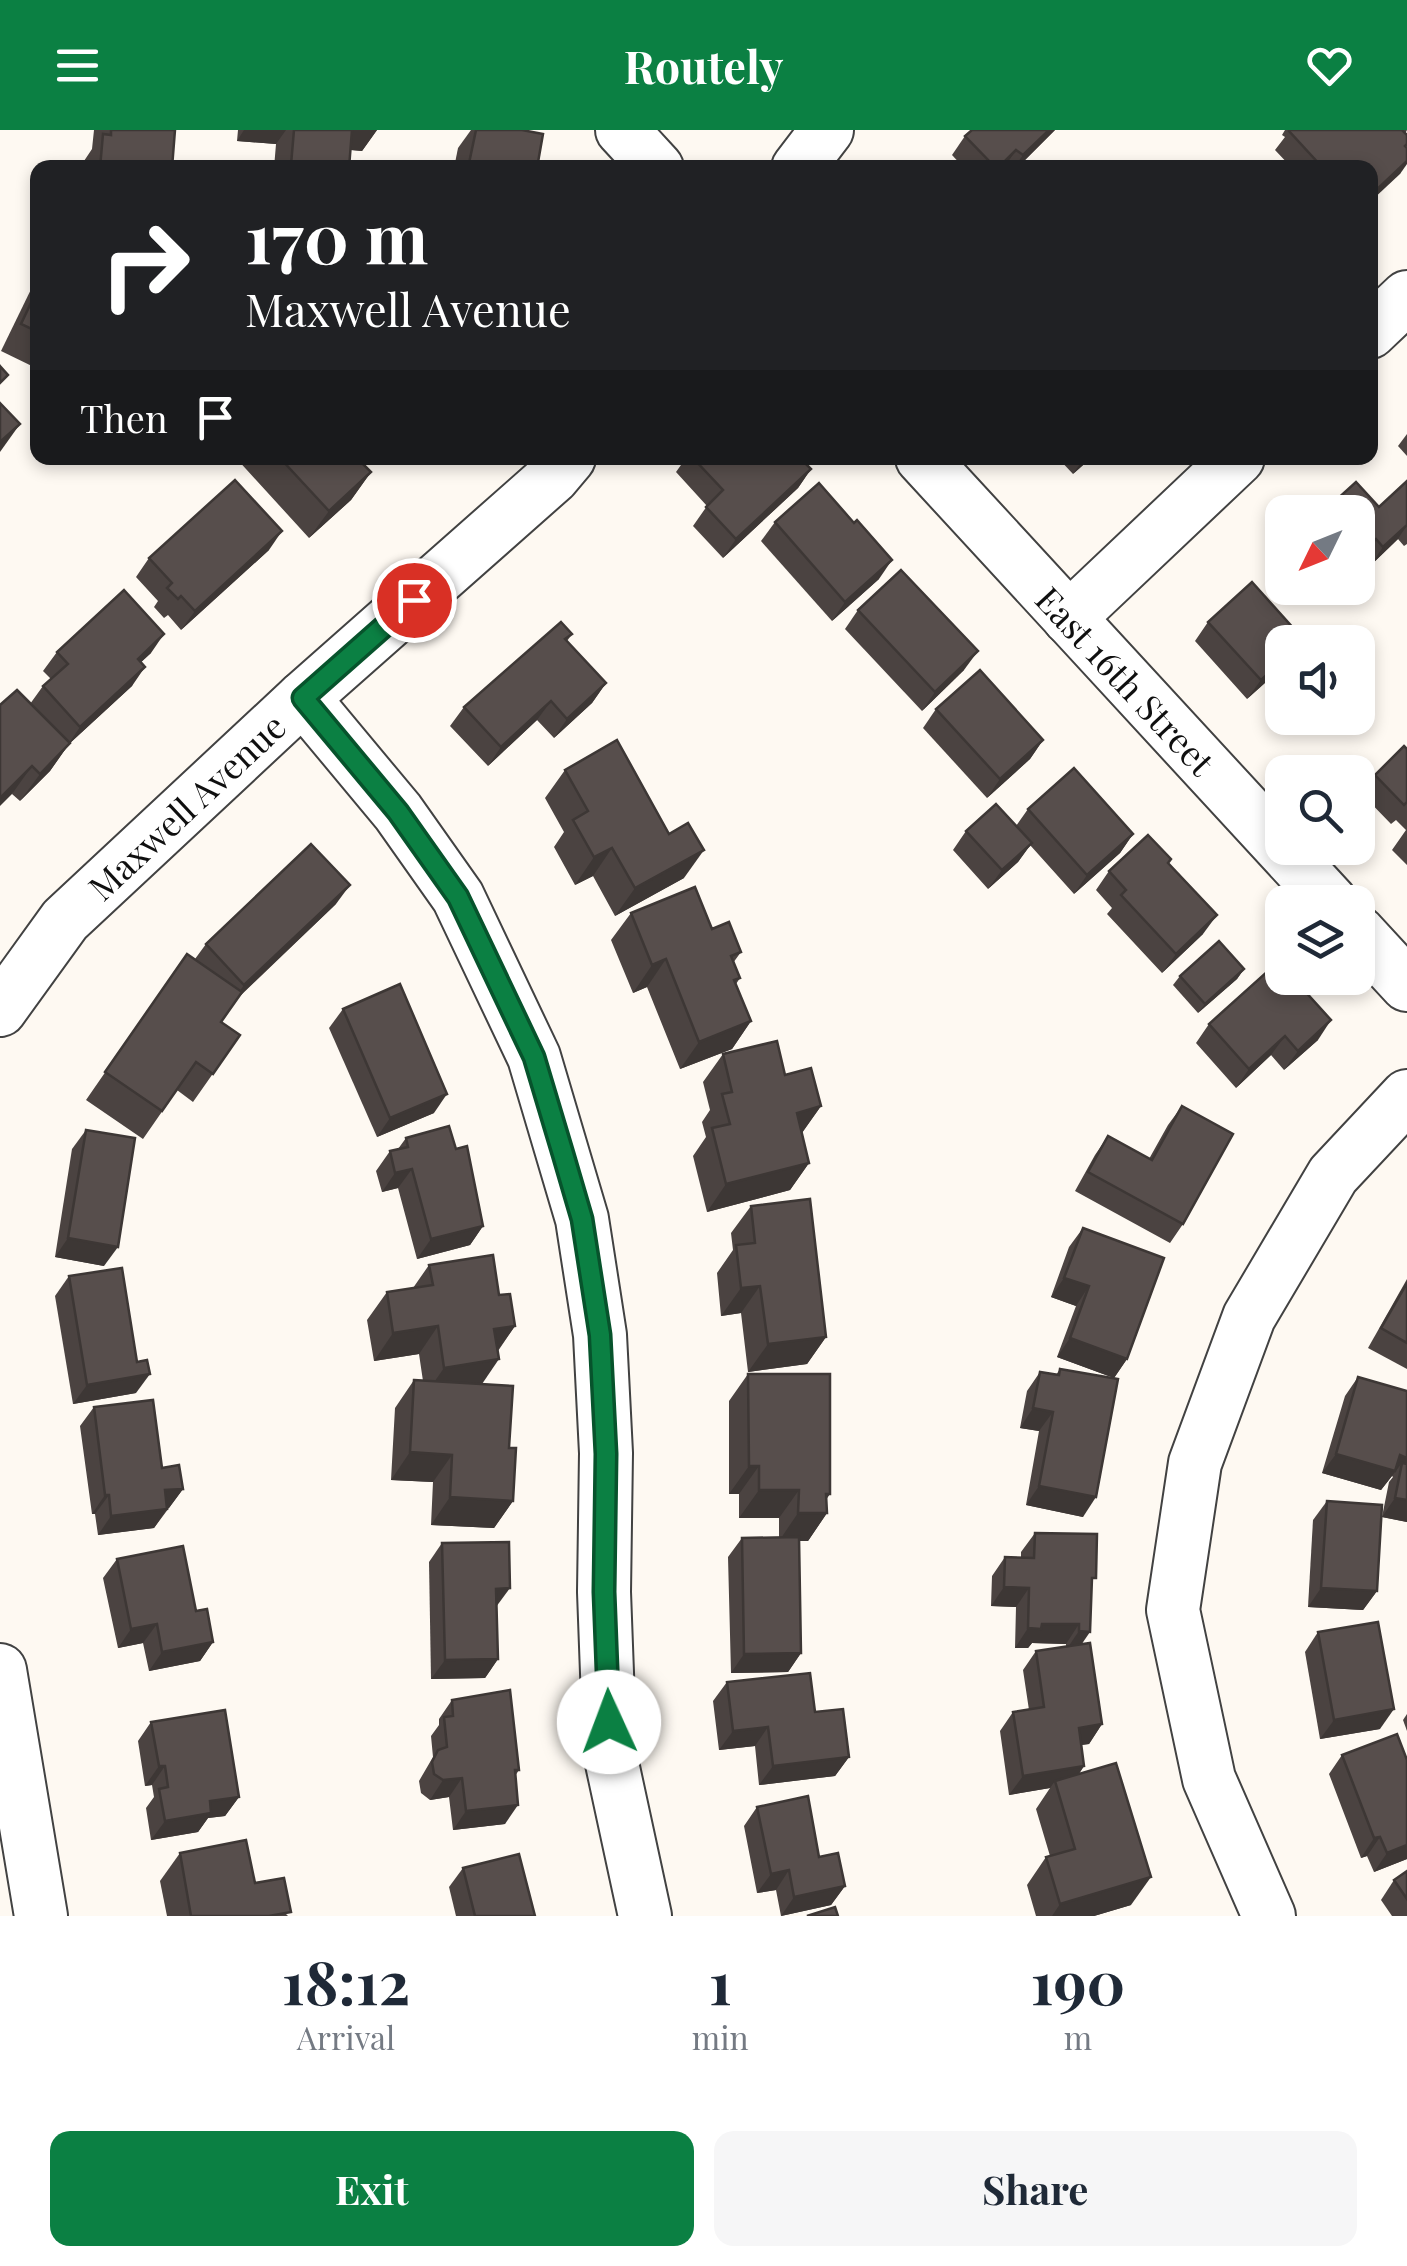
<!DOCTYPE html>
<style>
body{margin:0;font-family:"Playfair Display",serif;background:#f6f6f7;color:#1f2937;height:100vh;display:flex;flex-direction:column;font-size:38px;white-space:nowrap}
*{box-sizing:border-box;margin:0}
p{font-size:32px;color:#747a83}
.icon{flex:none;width:55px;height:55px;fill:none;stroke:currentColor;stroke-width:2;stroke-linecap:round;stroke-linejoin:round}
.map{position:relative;height:1786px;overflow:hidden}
.sheet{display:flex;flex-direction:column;background:#fff;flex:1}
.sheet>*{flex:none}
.guide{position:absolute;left:30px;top:30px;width:1348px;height:305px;border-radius:20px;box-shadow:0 5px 15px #0003;background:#202124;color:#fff;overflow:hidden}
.needle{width:65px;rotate:227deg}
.tools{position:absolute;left:1265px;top:365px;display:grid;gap:20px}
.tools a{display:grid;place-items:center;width:110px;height:110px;border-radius:20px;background:#fff;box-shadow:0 5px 15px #0003;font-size:50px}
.pin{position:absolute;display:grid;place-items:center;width:85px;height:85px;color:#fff;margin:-42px;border:5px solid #fff;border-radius:50%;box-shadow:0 2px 10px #0007}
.me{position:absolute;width:110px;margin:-55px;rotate:358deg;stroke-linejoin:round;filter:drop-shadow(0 0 8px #0008)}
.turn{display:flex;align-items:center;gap:35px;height:210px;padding:0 50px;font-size:45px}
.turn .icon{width:130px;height:130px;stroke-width:2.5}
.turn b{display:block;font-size:70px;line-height:85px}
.then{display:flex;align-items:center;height:95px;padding:0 50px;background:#0003;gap:20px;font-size:38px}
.eta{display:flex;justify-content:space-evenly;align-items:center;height:170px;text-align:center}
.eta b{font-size:60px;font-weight:700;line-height:70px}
.cta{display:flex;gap:20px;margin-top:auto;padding:20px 50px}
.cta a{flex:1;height:115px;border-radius:20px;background:#0b8043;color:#fff;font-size:40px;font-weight:700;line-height:115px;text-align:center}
.cta a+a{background:#f6f6f7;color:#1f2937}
header{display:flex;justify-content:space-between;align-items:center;height:130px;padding:0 50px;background:#0b8043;color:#fff;font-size:45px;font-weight:700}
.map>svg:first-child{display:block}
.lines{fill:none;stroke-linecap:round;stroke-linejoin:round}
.street-casing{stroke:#424242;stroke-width:56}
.street{stroke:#fff;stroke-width:52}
.wall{fill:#4b4341}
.shaded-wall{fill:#3d3735}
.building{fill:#574e4c;stroke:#3d3735;stroke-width:2.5}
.route-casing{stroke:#07532c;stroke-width:25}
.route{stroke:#0b8043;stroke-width:18}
.labels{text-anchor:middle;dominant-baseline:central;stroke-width:10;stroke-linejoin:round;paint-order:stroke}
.street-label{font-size:35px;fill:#0f0f0f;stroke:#fff}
</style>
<header><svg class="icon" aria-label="menu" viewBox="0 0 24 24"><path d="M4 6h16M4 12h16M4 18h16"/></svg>Routely<svg class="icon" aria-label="heart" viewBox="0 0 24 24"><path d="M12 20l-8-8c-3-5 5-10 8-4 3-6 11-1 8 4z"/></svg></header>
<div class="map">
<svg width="1407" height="1786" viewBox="0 0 1407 1786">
<rect width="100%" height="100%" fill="#fef9f2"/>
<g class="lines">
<g class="street-casing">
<g id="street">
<polyline points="622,0 657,38"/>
<polyline points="798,38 827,0"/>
<polyline points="1370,202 1407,167"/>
<polyline points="922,328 1331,772"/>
<polyline points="1069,488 1238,328"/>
<polyline points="303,568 398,682 458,767 534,927 582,1089 600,1205 606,1323 604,1462 610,1624 645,1786"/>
<polyline points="1358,802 1407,855"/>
<polyline points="0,880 65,790 303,568 553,347 569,328"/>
<polyline points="0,1540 41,1786"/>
<polyline points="1269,1786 1209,1649 1173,1480 1195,1333 1249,1187 1333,1045 1407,966"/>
</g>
</g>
<use href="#street" class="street"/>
</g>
<g class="wall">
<polygon points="94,0 175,0 172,38 83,38 84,31 92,19"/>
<polygon points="238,0 377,0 362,21 350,20 349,38 274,38 276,14 237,11"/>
<polygon points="471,0 522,0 537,38 454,38 458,18"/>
<polygon points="972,0 1055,0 1017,38 964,38 952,25 965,6"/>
<polygon points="1285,0 1407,0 1405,4 1407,5 1407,15 1400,44 1370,38 1292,38 1275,20 1285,7 1282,5"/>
<polygon points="38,145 38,239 1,221"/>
<polygon points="1407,304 1407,326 1398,316"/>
<polygon points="236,328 366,328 361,332 371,342 351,370 309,408"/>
<polygon points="686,328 800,328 811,339 798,358 723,428 693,396 707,376 676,342"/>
<polygon points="1058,328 1091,328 1073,344"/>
<polygon points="1407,351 1407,414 1404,416 1398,409 1370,436 1362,428 1358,433 1358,382 1379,377"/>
<polygon points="775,392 879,449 832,491 761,411"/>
<polygon points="269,420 181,500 168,485 164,488 154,477 158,471 136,447 149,428"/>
<polygon points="858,480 964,540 922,581 845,499"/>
<polygon points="1208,492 1282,512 1282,570 1266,552 1247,569 1195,511"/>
<polygon points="572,504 567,511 606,553 592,573 554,608 537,590 488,636 450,596 464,577"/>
<polygon points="57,522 151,523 141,532 132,556 69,614 50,641 20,671 12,664 30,574 43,556 51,549 43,541"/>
<polygon points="936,579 1043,610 1030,629 987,668 923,598"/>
<polygon points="1298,588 1324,588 1309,601"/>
<polygon points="1407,619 1407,735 1392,720 1406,700 1396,690 1391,694 1362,664 1375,645"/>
<polygon points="565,640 684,748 615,786 593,746 575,755 554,717 564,702 545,668"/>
<polygon points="1028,679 1133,704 1120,723 1074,764 1030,715 1018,732 988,759 953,720 966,701 1016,696"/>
<polygon points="1168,734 1203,804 1162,843 1107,784 1112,778 1096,760 1109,741"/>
<polygon points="336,774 238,868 221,892 240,905 193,972 177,960 143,1009 86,970 187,824 195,829 206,814"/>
<polygon points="631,783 712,799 741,822 733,833 740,848 736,854 751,891 732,919 680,939 647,857 633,863 611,810"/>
<polygon points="1244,839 1237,849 1198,883 1173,855 1180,846"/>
<polygon points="343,879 434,983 377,1007 329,898"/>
<polygon points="1209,894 1318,910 1284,940 1271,925 1236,958 1196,913"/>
<polygon points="723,924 785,945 821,976 802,1003 809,1033 790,1060 707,1082 693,1026 706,1007 702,992 710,980 703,952"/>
<polygon points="1182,976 1183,1094 1170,1113 1075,1061 1095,1025 1108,1006 1149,1029 1168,995"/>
<polygon points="86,1000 104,1136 55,1127 72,1019"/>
<polygon points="406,1008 456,1019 483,1096 470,1115 417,1129 398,1058 382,1062 376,1041 390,1021 398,1019"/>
<polygon points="751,1076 826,1207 807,1234 748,1242 741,1183 721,1186 717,1143 733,1120 731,1103"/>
<polygon points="1083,1098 1127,1229 1114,1248 1083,1387 1026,1375 1039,1301 1020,1298 1027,1261 1040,1242 1056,1245 1060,1239 1114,1248 1057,1227 1076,1176 1051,1167 1069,1117"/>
<polygon points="429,1135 499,1165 515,1196 498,1221 481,1254 509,1318 513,1371 494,1398 431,1395 433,1352 391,1350 395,1278 414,1250 423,1251 419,1224 374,1231 367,1190 387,1162 413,1158"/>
<polygon points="69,1146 136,1263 73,1274 55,1166"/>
<polygon points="1407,1149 1407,1239 1368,1218"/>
<polygon points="748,1244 827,1369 827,1383 808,1411 799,1411 801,1523 788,1542 731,1543 728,1427 742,1408 779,1408 779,1388 739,1388 739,1364 729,1364 729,1271"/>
<polygon points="1358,1247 1407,1261 1407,1392 1382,1387 1389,1352 1393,1347 1392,1346 1381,1360 1322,1343 1345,1266"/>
<polygon points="94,1277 162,1338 183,1359 154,1398 98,1405 95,1384 92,1384 80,1296"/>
<polygon points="1327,1371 1377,1461 1363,1480 1308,1477 1313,1390"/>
<polygon points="1035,1403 1092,1454 1082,1514 1102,1594 1089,1614 1081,1615 1084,1636 1079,1644 1131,1775 1094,1786 1036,1786 1027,1755 1046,1727 1050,1726 1036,1679 1050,1658 1009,1665 1000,1601 1013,1582 1029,1580 1023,1540 1036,1521 1066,1516 1066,1514 1032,1513 1028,1518 1015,1518 1016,1477 991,1476 992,1446 1005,1427 1021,1428 1021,1422"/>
<polygon points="442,1413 497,1476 498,1529 485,1548 431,1549 429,1432"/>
<polygon points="117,1429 196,1481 213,1512 200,1531 149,1541 143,1513 118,1518 103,1448"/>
<polygon points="1318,1502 1380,1599 1320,1609 1305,1522"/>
<polygon points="727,1552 815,1582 849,1627 835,1646 759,1655 755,1616 719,1620 713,1571"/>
<polygon points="452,1570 519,1640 515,1646 505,1694 453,1700 449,1667 430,1670 421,1663 419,1651 433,1627 431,1606 439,1595 439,1589"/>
<polygon points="1407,1584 1407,1601 1403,1590"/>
<polygon points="151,1592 239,1667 225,1686 208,1688 198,1702 151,1710 146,1678 154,1667 152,1655 145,1656 138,1611"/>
<polygon points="1342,1625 1407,1729 1374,1742 1367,1726 1361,1728 1329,1644"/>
<polygon points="757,1677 819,1727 845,1756 831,1775 781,1786 776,1760 757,1763 744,1696"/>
<polygon points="180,1723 255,1753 288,1786 167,1786 160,1751"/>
<polygon points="463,1738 535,1786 456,1786 449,1757"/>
<polygon points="1407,1741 1407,1786 1392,1786 1381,1770 1394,1750"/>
</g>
<g class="shaded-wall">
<polygon points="244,0 286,0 276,14 237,11"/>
<polygon points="346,0 377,0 362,21 333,18"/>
<polygon points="1049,0 1055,0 1017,38 1014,38 1023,25"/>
<polygon points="1016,20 1004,38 998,38"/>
<polygon points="1407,31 1407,34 1400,44 1370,72 1370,66"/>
<polygon points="20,294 0,322 0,312"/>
<polygon points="1084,328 1091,328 1073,344"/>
<polygon points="811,339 798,358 723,428 736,409"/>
<polygon points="371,342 351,370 309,408 329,381"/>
<polygon points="1407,395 1398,409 1370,436 1383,417"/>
<polygon points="282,401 269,420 181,500 195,481"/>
<polygon points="1376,409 1362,428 1358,433 1358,426"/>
<polygon points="892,430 879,449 832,491 845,472"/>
<polygon points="164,504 151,523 124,548 138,529"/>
<polygon points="978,521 964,540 922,581 935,562"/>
<polygon points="1280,533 1266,552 1247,569 1261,550"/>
<polygon points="145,537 132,556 69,614 50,641 20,671 40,644 67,616 80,597"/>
<polygon points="606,553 592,573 554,608 567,589"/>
<polygon points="551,571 537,590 488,636 501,617"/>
<polygon points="1319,588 1324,588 1309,601"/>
<polygon points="1043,610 1030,629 987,668 1000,649"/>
<polygon points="32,636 12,664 0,676 0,668"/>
<polygon points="1133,704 1120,723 1074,764 1087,745"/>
<polygon points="1032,713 1018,732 988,759 1002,740"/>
<polygon points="612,718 593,746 575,755 594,727"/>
<polygon points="704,720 684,748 615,786 635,758"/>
<polygon points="350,755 336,774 231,874 244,855"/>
<polygon points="1217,785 1203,804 1162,843 1176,824"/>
<polygon points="666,829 647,857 633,863 652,835"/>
<polygon points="1244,839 1237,849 1198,883 1205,874"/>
<polygon points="1331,890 1318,910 1284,940 1298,921"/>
<polygon points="751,891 732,919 680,939 699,912"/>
<polygon points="1285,906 1271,925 1236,958 1249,939"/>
<polygon points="447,964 434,983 377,1007 390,988"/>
<polygon points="821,976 801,1004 797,983"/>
<polygon points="809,1033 790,1060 707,1082 726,1054"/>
<polygon points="412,1039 398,1058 382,1062 395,1043"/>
<polygon points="483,1096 470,1115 417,1129 431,1109"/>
<polygon points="68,1108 118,1117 104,1136 55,1127"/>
<polygon points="1064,1148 1089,1156 1076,1176 1051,1167"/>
<polygon points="760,1156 741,1183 721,1186 741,1158"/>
<polygon points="438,1196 419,1224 374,1231 393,1203"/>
<polygon points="515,1196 495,1224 494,1199"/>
<polygon points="826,1207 807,1234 748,1242 768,1214"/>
<polygon points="1070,1208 1127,1229 1114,1248 1057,1227"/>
<polygon points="499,1229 480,1257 425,1265 444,1238"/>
<polygon points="150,1244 136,1263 73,1274 87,1255"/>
<polygon points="1033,1278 1053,1282 1039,1301 1020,1298"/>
<polygon points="410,1322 452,1325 433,1352 391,1350"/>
<polygon points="1336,1324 1400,1325 1407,1328 1407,1351 1402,1333 1381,1360 1322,1343"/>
<polygon points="749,1336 759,1336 739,1364 729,1364"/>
<polygon points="1039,1356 1096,1367 1083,1387 1026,1375"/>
<polygon points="183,1359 169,1378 151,1380 165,1360"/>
<polygon points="759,1360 799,1360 779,1388 739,1388"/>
<polygon points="826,1364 830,1364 817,1383 827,1383 808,1411 779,1411 798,1383"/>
<polygon points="105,1365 109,1365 95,1384 92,1384"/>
<polygon points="450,1367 513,1371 494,1398 431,1395"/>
<polygon points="1395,1368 1407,1370 1407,1392 1382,1387"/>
<polygon points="167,1379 154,1398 98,1405 111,1386"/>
<polygon points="1004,1457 1029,1458 1016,1477 991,1476"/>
<polygon points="510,1458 496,1477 496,1459"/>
<polygon points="1321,1458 1377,1461 1363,1480 1308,1477"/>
<polygon points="157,1494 143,1513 118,1518 131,1499"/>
<polygon points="1042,1494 1079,1494 1066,1514 1032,1513 1028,1518 1015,1518 1028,1498"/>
<polygon points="1079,1501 1090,1502 1077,1521 1066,1520"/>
<polygon points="213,1512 200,1531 149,1541 162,1522"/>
<polygon points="801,1523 788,1542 731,1543 744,1524"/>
<polygon points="498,1529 485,1548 431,1549 445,1530"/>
<polygon points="1394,1579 1380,1599 1320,1609 1334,1590"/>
<polygon points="1102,1594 1089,1614 1065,1617 1079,1598"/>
<polygon points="768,1597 755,1616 719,1620 733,1601"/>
<polygon points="849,1627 835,1646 759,1655 773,1636"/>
<polygon points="159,1636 165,1636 152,1655 145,1656"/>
<polygon points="1084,1636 1071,1655 1055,1651 1050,1658 1009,1665 1023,1646"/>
<polygon points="462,1648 449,1667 430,1670 443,1650"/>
<polygon points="239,1667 225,1686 208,1688 198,1702 151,1710 165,1691 210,1671"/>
<polygon points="518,1675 505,1694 453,1700 466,1681"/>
<polygon points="1380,1707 1367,1726 1361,1728 1374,1708"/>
<polygon points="1407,1715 1407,1729 1374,1742 1387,1723"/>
<polygon points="789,1740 776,1760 757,1763 771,1744"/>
<polygon points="1151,1747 1131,1775 1094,1786 1052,1786 1060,1774"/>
<polygon points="845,1756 831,1775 781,1786 794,1767"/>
</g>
<g class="building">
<polygon points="111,0 175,0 172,38 100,38 103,4 111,5"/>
<polygon points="294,0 352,0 349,38 320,38 291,35"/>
<polygon points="476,0 522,0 543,4 537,38 468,38"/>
<polygon points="972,0 1049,0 1023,25 1016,20 998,38 996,38 965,6"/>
<polygon points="1290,0 1402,0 1407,5 1407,14 1405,16 1407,18 1407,31 1370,66 1370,38 1323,38 1289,1"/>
<polygon points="38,158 38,202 21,194"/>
<polygon points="0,236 8,245 0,253"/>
<polygon points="0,273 20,294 0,312"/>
<polygon points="280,328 357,328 371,342 329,381"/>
<polygon points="693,328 800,328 811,339 736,409 706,377 723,360"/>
<polygon points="235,350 282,401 195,481 181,466 178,469 167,458 172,453 149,428"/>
<polygon points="1407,351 1407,395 1383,417 1376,409 1358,426 1358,382 1323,382 1356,352 1379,377"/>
<polygon points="819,353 854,393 857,390 892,430 845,472 775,392"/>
<polygon points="901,440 978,521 935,562 858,480"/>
<polygon points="1252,452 1304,510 1301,512 1282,512 1282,536 1280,533 1261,550 1208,492"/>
<polygon points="124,460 164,504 138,529 145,537 80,597 43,556 68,534 57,522"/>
<polygon points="561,492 572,504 565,509 606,553 567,589 551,571 501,617 464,577"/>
<polygon points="980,540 1043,610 1000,649 936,579"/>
<polygon points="17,560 70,613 40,644 32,636 0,668 0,575"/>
<polygon points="617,610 669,704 688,693 704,720 635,758 612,718 594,727 573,690 588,681 565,640"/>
<polygon points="1404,616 1407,619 1407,672 1404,675 1375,645"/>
<polygon points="1074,638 1133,704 1087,745 1028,679"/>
<polygon points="996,674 1032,713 1002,740 966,701"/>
<polygon points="1148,705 1171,729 1168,733 1217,785 1176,824 1121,765 1126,760 1109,741"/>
<polygon points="311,714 350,755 244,855 206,814"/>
<polygon points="695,757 712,799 729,792 741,822 731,826 740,848 734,850 751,891 699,912 666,829 652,835 631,783"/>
<polygon points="1219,811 1244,839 1205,874 1180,846"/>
<polygon points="187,824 242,862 221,892 240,905 213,944 196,932 162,981 105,942"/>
<polygon points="1278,832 1282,836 1282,848 1293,848 1331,890 1298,921 1285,906 1249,939 1209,894"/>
<polygon points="400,854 447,964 390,988 343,879"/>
<polygon points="777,911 785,945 811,938 821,976 797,983 809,1033 726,1054 712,998 730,994 722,964 732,962 723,924"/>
<polygon points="1182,976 1233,1004 1183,1094 1088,1042 1108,1006 1152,1030"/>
<polygon points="449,996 456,1019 467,1016 483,1096 431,1109 412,1039 395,1043 390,1021 408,1017 406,1008"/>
<polygon points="86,1000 135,1008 118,1117 68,1108"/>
<polygon points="810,1069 826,1207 768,1214 760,1156 741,1158 736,1115 755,1113 751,1076"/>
<polygon points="1083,1098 1164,1128 1127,1229 1070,1208 1089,1156 1064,1148"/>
<polygon points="493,1125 499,1165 510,1164 515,1196 494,1199 499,1229 444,1238 438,1196 393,1203 387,1162 433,1155 429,1135"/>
<polygon points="122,1138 137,1232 147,1230 150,1244 87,1255 69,1146"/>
<polygon points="1407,1153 1407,1213 1381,1198"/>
<polygon points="1060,1239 1118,1249 1096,1367 1039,1356 1053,1282 1033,1278 1040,1242 1059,1245"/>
<polygon points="748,1244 830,1244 830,1364 826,1364 827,1383 798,1383 799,1360 759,1360 759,1336 749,1336"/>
<polygon points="1358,1247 1407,1261 1407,1328 1400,1325 1395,1341 1336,1324"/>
<polygon points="414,1250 513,1256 509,1318 516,1318 513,1371 450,1367 452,1325 410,1322"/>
<polygon points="153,1270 162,1338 179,1335 183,1359 165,1360 167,1379 111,1386 109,1365 105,1365 94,1277"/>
<polygon points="1402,1333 1407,1334 1407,1370 1395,1368"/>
<polygon points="1327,1371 1382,1375 1377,1461 1321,1458"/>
<polygon points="1035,1403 1097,1404 1096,1448 1092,1448 1090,1502 1079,1501 1079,1494 1042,1494 1041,1499 1028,1498 1029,1458 1004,1457 1005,1427 1034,1428"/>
<polygon points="799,1407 801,1523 744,1524 742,1408"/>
<polygon points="509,1412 510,1458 496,1459 498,1529 445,1530 442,1413"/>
<polygon points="183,1416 196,1481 207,1479 213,1512 162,1522 157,1494 131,1499 117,1429"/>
<polygon points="1378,1492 1394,1579 1334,1590 1318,1502"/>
<polygon points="1090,1513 1102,1594 1079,1598 1084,1636 1023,1646 1013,1582 1044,1577 1036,1521"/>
<polygon points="810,1543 815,1582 843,1579 849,1627 773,1636 768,1597 733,1601 727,1552"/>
<polygon points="510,1560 519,1640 515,1640 518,1675 466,1681 462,1648 443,1650 434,1644 432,1632 438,1620 447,1617 444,1587 453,1586 452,1570"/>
<polygon points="225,1580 239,1667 210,1671 211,1683 165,1691 159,1659 168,1657 165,1636 159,1636 151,1592"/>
<polygon points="1397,1604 1407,1630 1407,1715 1387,1723 1380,1707 1374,1708 1342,1625"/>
<polygon points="1116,1633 1151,1747 1060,1774 1046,1727 1075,1719 1055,1651"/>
<polygon points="808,1666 819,1727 838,1723 845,1756 794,1767 789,1740 771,1744 757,1677"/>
<polygon points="246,1710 255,1753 284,1748 291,1782 269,1786 191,1786 180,1723"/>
<polygon points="519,1724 535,1786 475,1786 463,1738"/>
<polygon points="1407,1741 1407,1769 1394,1750"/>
<polygon points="835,1777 838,1786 807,1786"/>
</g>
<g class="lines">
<g class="route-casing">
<polyline id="route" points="414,470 303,568 398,682 458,767 534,927 563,1024 582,1089 600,1205 606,1324 604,1462 609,1592"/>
</g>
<use href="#route" class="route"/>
</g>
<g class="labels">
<g class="street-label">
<text transform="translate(1126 550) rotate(47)">East 16th Street</text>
<text transform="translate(186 676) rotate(-43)">Maxwell Avenue</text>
</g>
</g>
</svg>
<div class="tools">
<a><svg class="needle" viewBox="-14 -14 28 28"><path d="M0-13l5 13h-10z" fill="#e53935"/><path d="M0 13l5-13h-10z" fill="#747a83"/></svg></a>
<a><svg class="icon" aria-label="sound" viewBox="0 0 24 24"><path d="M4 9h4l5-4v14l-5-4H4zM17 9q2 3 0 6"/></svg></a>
<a><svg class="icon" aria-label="search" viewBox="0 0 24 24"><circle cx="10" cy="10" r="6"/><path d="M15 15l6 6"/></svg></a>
<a><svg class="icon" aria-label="layers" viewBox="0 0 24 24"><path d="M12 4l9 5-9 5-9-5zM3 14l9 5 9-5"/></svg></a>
</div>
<div class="pin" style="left:414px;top:470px;background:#d93025"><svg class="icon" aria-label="arrive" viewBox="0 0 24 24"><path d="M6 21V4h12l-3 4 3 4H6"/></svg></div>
<svg class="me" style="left:609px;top:1592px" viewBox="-20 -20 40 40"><circle r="19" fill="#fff"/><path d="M0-13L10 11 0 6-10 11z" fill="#0b8043"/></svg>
<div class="guide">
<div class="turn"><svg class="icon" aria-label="right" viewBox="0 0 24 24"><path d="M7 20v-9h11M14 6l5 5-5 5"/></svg><div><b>170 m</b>Maxwell Avenue</div></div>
<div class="then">Then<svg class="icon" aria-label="arrive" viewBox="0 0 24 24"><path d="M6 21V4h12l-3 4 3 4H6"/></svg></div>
</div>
</div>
<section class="sheet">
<div class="eta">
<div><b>18:12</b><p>Arrival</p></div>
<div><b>1</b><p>min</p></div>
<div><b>190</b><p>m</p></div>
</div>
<div class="cta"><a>Exit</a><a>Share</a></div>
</section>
